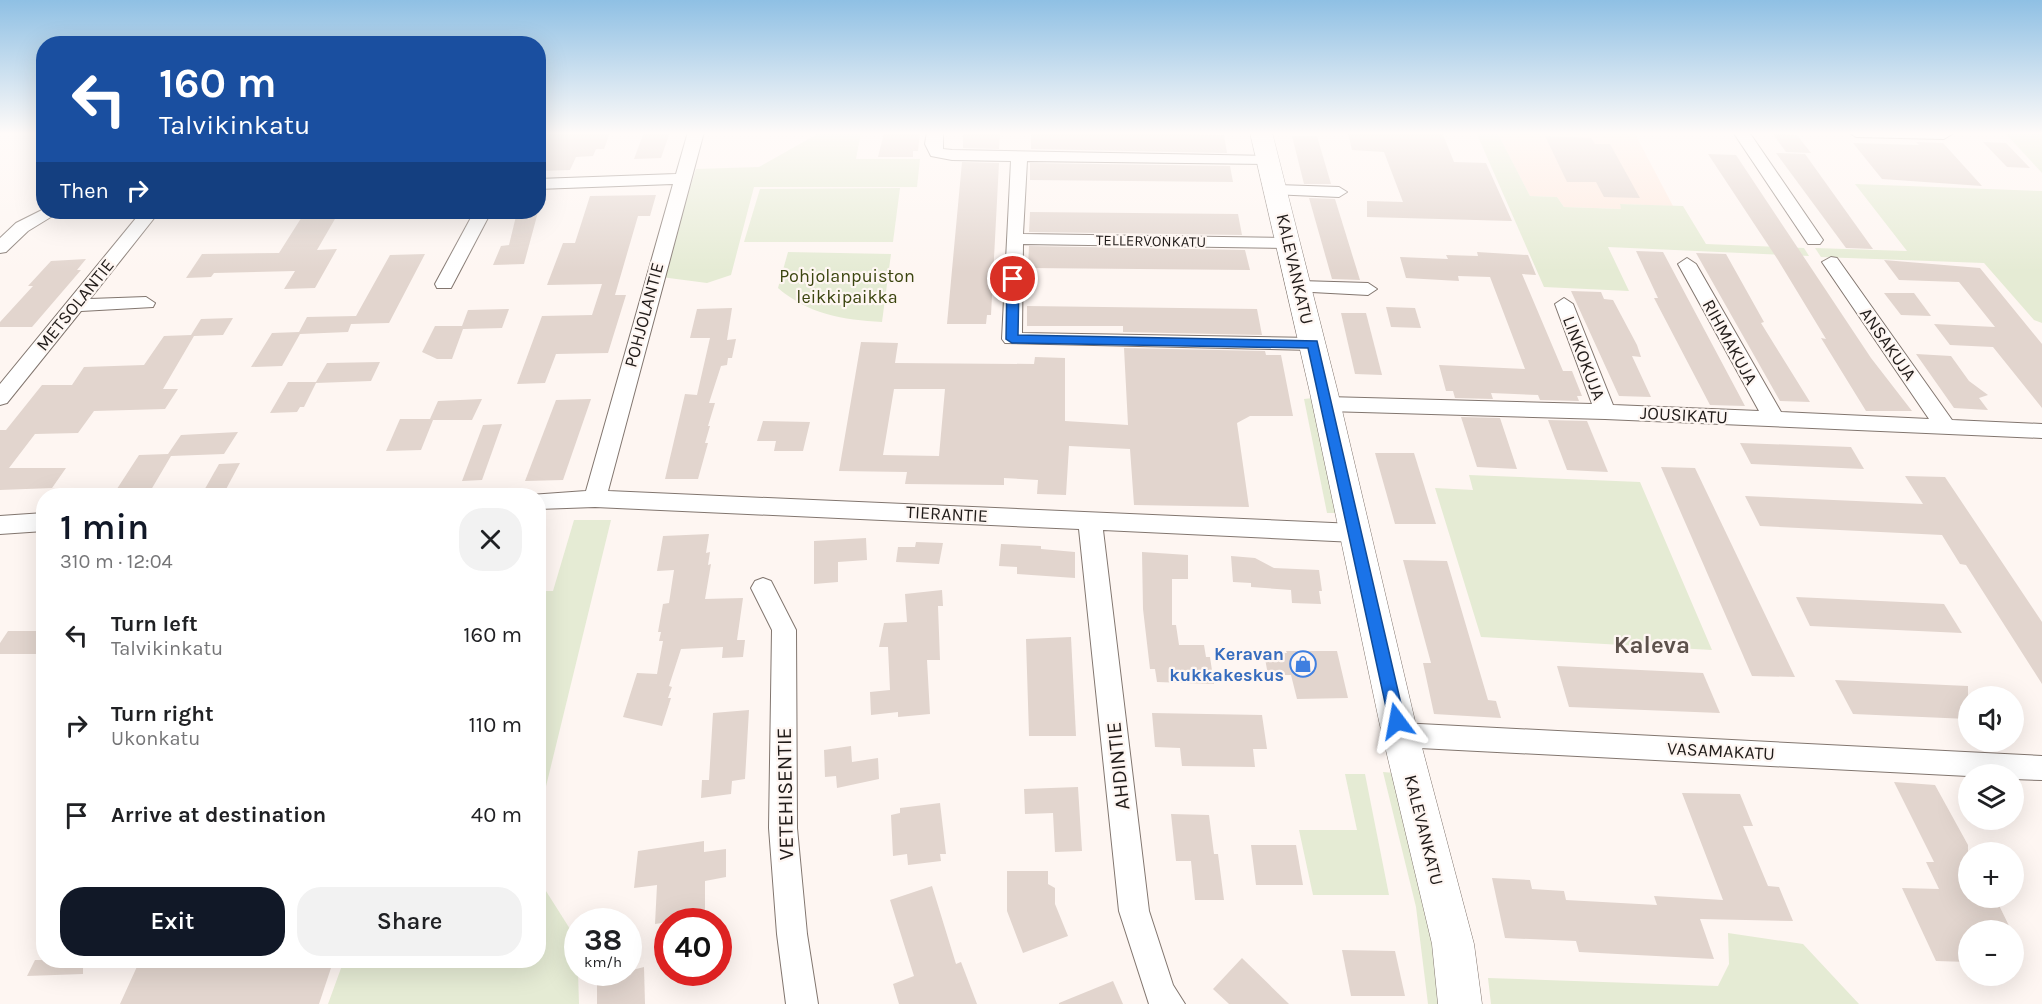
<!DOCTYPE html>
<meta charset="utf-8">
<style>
body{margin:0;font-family:Karla,sans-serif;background:#f2f2f2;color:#202124;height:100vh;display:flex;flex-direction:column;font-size:22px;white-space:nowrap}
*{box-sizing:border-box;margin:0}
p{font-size:20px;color:#757577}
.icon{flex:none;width:33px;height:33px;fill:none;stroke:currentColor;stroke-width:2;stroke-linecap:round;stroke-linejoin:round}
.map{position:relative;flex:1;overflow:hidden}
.drawer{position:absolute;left:36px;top:488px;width:510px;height:480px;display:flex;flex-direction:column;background:#fff;border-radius:24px;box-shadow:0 6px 24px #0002}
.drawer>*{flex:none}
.top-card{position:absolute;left:36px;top:36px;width:510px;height:183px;border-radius:24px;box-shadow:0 6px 24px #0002;background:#1a4fa0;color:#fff;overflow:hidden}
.controls{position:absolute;left:1958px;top:686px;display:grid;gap:12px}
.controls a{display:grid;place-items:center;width:66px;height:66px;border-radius:50%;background:#fff;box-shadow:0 6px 24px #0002;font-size:30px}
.speed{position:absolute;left:564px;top:908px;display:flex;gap:12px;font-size:30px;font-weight:700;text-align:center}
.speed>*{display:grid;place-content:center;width:78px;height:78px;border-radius:50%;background:#fff;box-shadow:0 6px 24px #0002;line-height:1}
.speed small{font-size:15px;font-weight:400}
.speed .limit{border:9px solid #d22;background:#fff;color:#111}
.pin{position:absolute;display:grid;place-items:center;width:51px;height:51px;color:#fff;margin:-26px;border:3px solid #fff;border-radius:50%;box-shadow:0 2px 6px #0007}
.me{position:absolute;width:66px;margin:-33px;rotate:347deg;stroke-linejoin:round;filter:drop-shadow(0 0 4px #0008)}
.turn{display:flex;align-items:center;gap:21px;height:126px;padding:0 24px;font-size:27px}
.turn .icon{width:78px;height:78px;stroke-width:2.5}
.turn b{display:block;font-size:42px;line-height:51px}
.then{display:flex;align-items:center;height:57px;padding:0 24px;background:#0003;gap:12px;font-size:22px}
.round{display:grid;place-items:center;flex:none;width:63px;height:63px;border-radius:24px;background:#f2f2f2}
.summary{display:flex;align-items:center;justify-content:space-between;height:102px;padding:0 24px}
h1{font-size:36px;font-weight:600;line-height:45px;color:#111827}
.cta{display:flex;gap:12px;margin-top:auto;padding:12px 24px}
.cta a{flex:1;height:69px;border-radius:24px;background:#111827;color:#fff;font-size:24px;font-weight:600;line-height:69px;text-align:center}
.cta a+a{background:#f2f2f2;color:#202124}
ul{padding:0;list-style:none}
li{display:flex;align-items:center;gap:18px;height:90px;padding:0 24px}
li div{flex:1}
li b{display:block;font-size:22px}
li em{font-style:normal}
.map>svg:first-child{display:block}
.built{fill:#fee9de}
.green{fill:#e5ebd4}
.building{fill:#e2d5ce;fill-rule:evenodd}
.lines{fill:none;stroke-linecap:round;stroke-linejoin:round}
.street-casing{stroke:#82766f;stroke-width:2}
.secondary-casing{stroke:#82766f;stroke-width:1}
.street{fill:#fff;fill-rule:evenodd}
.secondary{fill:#fff;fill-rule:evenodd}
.route{fill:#1a73e8;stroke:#114b97;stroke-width:1.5}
.labels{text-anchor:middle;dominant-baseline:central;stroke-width:4.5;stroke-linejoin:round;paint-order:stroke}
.far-street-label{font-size:15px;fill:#211c1a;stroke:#fef6f2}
.street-label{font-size:18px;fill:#211c1a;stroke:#fef6f2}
.park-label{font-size:18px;fill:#3b450f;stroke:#fef6f2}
.shop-label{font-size:18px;font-weight:bold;fill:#366cbe;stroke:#fef6f2;text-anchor:end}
.near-street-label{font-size:21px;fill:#211c1a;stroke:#fef6f2}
.district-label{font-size:24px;font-weight:bold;fill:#5d524c;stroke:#fef6f2}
</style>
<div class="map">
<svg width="2042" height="1004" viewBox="0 0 2042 1004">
<rect width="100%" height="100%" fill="#fef6f2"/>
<polygon class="built" points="1497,132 1634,132 1673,206 1620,204 1622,209 1564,207 1557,197 1530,196"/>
<g class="green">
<polygon points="821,132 861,132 856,159 920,159 917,187 754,187 731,275 707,283 661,277 696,169 759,167"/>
<polygon points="1476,132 1497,132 1530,196 1557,197 1564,207 1621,209 1620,204 1683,206 1706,244 1804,248 1809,256 1608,247 1629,291 1544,287"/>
<polygon points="2004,132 2042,132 2042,173"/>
<polygon points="1855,184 2042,191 2042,323 2034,320 1984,263 1821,257 1815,248 1907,251"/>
<polygon points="900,188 893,242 744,242 760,189"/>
<path d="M788,252l103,2 -9,68c-39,-2 -74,-8 -104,-34z"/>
<polygon points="1313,398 1336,513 1327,513 1304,399"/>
<polygon points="1469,475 1640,482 1712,650 1481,637 1435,488 1473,490"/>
<polygon points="574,520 611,520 539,815 539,591 553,591"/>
<polygon points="1383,772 1395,773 1410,826 1445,1004 1428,1004 1416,907"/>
<polygon points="1345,774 1365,774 1389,895 1313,895 1299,830 1357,830"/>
<polygon points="539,880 577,940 579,1004 328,1004 344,960 538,960"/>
<polygon points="1728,933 1803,944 1859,1004 1491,1004 1488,978 1718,986 1729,964"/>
</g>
<g class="building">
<polygon points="538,132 604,132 610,133 604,149 596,149 593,156 576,157 570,170 538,171"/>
<polygon points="644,132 670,132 661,158 634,159"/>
<polygon points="896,132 920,132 918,151 913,151 913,157 878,157 884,133"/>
<polygon points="1044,132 1224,135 1227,153 1031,149 1031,133"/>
<polygon points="1355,132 1442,132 1454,162 1486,163 1512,221 1367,217 1367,201 1403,202 1384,152 1352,150 1348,133"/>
<polygon points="963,133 1000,133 999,149 963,148"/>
<polygon points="1773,134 1797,135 1811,153 1786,152"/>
<polygon points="1292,136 1317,136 1331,184 1304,184"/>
<polygon points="1545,136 1591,138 1595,144 1610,144 1640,198 1604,197 1596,182 1567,182"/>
<polygon points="1916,142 1943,143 1982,186 1882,179 1853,143 1919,145"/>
<polygon points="1983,142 2006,143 2030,168 2007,167"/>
<polygon points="1776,153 1805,154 1873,249 1846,248"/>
<polygon points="1708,154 1736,155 1871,358 1912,411 1866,411 1821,338 1826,339 1778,260"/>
<polygon points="962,162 999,163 991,315 987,315 986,324 947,324"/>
<polygon points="1030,163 1230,166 1233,182 1030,180"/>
<polygon points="656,195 650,216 638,216 615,295 626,295 608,353 556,354 545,383 517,384 542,316 592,315 602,284 547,285 563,243 575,243 590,196"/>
<polygon points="1309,198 1335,199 1360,280 1332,279"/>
<polygon points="305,212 339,212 317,250 337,249 315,288 284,289 295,271 214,273 211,277 186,278 202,254 279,253"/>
<polygon points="517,212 538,212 524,264 493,265 501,246 509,245"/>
<polygon points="1030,212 1238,214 1242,235 1029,232"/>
<polygon points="1029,246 1245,250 1250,270 1028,268"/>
<polygon points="1636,251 1663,252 1745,406 1710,405 1654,298 1658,298"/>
<polygon points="1477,252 1528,255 1536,275 1522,274 1563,371 1572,371 1582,396 1577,396 1579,401 1540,400 1538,395 1491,393 1493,399 1455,398 1453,391 1446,391 1439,365 1525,369 1490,277 1458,276 1459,281 1406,278 1400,257 1448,259 1446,255 1478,256"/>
<polygon points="1696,253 1726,254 1764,322 1761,323 1810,402 1780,401"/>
<polygon points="425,254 389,323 351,324 348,332 300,334 282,366 251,367 272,333 299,332 307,317 356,316 390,255"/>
<polygon points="86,259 77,270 81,270 32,327 0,327 0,322 33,286 28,286 51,261"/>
<polygon points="1884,260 1980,268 2042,344 2042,408 1993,347 1950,345 1934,324 1995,327 1959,282 1899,280"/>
<polygon points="1571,291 1601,292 1604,299 1613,300 1637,345 1641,357 1632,356 1651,397 1619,396"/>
<polygon points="1884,293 1914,293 1931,316 1901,315"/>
<polygon points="1027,306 1257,309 1262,335 1123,332 1123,326 1027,326"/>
<polygon points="1386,307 1415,308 1421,328 1391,327"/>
<polygon points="732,308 727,340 736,339 732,358 728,358 727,365 721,366 709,403 715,403 708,426 710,426 705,443 708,443 698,479 665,479 685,394 697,395 710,338 690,338 697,309"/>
<polygon points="509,309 502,328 463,329 452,359 437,359 422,352 435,326 462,326 468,310"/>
<polygon points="1341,313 1366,313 1382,375 1355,374"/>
<polygon points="233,318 223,335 194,336 163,389 178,389 165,409 94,411 78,433 35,434 9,468 66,468 52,488 0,490 0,430 6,430 42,385 72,385 84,367 144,365 164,336 191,335 201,319"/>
<path d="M861,342l37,1 -3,20 139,1 1,-7 30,1v63l63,4 -4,-77 141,3 1,4h15l12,61h-43l-13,7 12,84 -115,-2 -4,-56 -61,-3 -3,49 -29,-1 1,-14 -34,-2v7l-99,-1 2,-12 -68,-1zM894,389h51l-6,67 -56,-1z"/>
<polygon points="1916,354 1951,356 1969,381 1988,395 1979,398 1988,410 1954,408"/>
<polygon points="380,362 371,381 316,383 304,407 300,407 297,412 270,413 288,382 316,382 327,363"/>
<polygon points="482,399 472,420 433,420 421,450 386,451 400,419 430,419 438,401"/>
<polygon points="591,399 563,480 525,481 556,400"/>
<polygon points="1461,417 1500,418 1517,469 1477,467"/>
<polygon points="1548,420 1587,421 1608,472 1567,470"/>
<polygon points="763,421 810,422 803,451 774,451 776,441 757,441"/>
<polygon points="502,424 482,480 462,481 483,425"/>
<polygon points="238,432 224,454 171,456 148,495 113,495 139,455 168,454 181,435"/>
<polygon points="1740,443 1851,447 1864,469 1751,464"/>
<polygon points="1375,453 1414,453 1436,524 1395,524"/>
<polygon points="240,463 224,493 202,494 219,464"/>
<polygon points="1661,467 1695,468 1795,677 1752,676"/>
<polygon points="1905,476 1945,477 2042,622 2042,684 1966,565 1960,564 1942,535 1760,526 1745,496 1923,504"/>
<polygon points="709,534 706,553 710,552 708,565 711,564 705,599 743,598 737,640 745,640 743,657 722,658 723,647 681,649 669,686 672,687 668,698 671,698 662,726 623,717 637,673 657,674 663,641 659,641 661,632 658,632 663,604 669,603 674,570 657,571 663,536"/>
<polygon points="866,538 867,560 838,562 838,582 814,584 814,541"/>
<polygon points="916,542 943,543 939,564 896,562 898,547 915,547"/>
<polygon points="1001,544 1041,546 1041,549 1075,552 1075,578 1017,574 1017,567 999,566"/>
<polygon points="1142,552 1188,555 1188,579 1172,579 1172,625 1176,625 1179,645 1204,645 1206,657 1210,657 1214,684 1157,682 1155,669 1150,669 1143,609"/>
<polygon points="1231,556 1255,558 1274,568 1319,570 1322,591 1319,591 1321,604 1292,603 1291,590 1251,587 1251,583 1233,582"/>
<polygon points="1403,560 1447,561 1488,700 1496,701 1501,718 1434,714 1423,663 1431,663"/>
<polygon points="942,590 943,606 938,606 940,660 927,660 930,714 898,717 898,712 871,715 870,692 890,690 888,647 879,647 884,623 907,622 905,594"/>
<polygon points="1796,597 1944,604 1962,633 1810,626"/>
<polygon points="8,631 44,631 44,654 0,654 0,643"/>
<polygon points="1071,637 1076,736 1029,736 1026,639"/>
<polygon points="1286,651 1337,651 1348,698 1297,699 1291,675 1268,675 1264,653 1287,653"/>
<polygon points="1557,666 1703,673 1720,713 1569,707"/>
<polygon points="1835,680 1968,686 1968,719 1853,714"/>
<polygon points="749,710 745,779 732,781 731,794 701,798 702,780 709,780 713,713"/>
<polygon points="1152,713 1262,715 1267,749 1253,749 1255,767 1182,766 1180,748 1155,747"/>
<polygon points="851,746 852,762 878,758 879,779 837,788 836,776 825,777 824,750"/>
<polygon points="1894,782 1935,785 1968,845 1968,897 1995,897 2011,930 1968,930 1968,962 1936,961 1902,888 1939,889 1926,862 1934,862"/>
<polygon points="1078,787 1082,851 1055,852 1053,813 1025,814 1024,789"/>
<polygon points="1682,793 1740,794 1753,826 1743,826 1768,886 1779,887 1793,921 1700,919 1714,959 1579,952 1576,941 1505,938 1492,878 1530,880 1532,889 1564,891 1566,900 1657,905 1654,896 1723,900"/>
<polygon points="940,803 946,854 940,854 941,861 908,865 907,854 893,856 891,815 900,813 900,808"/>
<polygon points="1171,814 1209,815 1214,854 1218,854 1224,900 1195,900 1191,861 1176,861"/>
<polygon points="704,841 704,852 726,849 726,877 705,881 705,916 655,924 657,885 634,888 638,851"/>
<polygon points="1251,845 1296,845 1303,885 1256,885"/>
<polygon points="1007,871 1048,871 1048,884 1055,888 1055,904 1068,936 1023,953 1007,911"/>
<polygon points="932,886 956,964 961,962 977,1004 899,1004 893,984 914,976 890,900"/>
<polygon points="1342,950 1395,951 1405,996 1351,996"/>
<polygon points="1242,958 1289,1004 1229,1004 1213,989"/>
<polygon points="35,960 83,960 83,974 27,976"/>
<polygon points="140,960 320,960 318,966 332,965 319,1004 120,1004"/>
<polygon points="644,967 645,1004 597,1004 597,979"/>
<polygon points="1113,981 1123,1004 1059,1004 1059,1003"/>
</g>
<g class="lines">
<g class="street-casing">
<g id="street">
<polygon points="688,132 704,132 608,491 1355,524 1363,527 1367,533 1363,539 1355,542 1103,530 1149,911 1173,985 1185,1004 1149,1004 1119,911 1079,529 595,507 538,509 538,495 530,495 586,491 673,184 538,189 538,179 676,174"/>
<polygon points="927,132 943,132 943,149 952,150 1273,156 1275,159 1273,162 1267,164 1027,161 1023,234 1288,238 1297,243 1288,248 1023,244 1022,333 1313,338 1320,339 1323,344 1320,349 1313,350 1005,343 1002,339 1011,161 952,160 931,156 925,144"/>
<polygon points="1733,132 1749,132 1823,240 1820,244 1808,244"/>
<polygon points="1848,132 1950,132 1952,134 1944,139 1856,137"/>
<polygon points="1277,185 1339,187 1347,192 1339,197 1271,194 1269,190"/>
<polygon points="44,209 44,212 59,212 28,231 6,252 0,253 0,238 16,223"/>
<polygon points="141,212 159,212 90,299 146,297 155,303 153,307 81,311 7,403 0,405 0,384"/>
<polygon points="474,212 491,212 451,288 437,288 435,284"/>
<polygon points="1831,257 1837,258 1952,420 2042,424 2042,438 1605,419 1327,411 1320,409 1317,404 1320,399 1327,397 1592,404 1555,304 1564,298 1573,304 1613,405 1759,411 1678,264 1687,258 1696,264 1781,412 1929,419 1822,262"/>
<polygon points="1300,281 1368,283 1377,289 1368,295 1293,291 1291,287"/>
<polygon points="44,513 44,531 0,534 0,516"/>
<polygon points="763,578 771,581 796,630 797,828 807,934 818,1004 786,1004 777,934 769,828 772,630 751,588 755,581"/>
<polygon points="1400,723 2042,756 2042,780 2013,779 2013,774 1968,774 1968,776 1400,747 1391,743 1387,735 1391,727"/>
</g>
</g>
<g class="secondary-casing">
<polygon id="secondary" points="1250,132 1272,132 1338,393 1415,721 1474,944 1482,1004 1438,1004 1432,944 1379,721 1310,393"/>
</g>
<use href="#street" class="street"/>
<use href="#secondary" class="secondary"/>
</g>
<linearGradient id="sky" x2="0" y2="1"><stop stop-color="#8fc0e4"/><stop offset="0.49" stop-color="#fffbf9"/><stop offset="1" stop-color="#fffbf9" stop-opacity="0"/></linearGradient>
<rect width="2042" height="272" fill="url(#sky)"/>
<polygon class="route" points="1013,275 1019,279 1018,335 1317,341 1405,721 1403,726 1391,726 1389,721 1308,348 1012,343 1006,339 1007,279"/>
<defs>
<g id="shop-ring" transform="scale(1.35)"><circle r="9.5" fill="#fef6f2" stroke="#3f7fe0" stroke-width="1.5"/><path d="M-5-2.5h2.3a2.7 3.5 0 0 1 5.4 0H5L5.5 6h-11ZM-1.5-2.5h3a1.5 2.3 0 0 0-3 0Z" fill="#3f7fe0"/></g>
</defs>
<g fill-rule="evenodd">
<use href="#shop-ring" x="1303" y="664"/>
</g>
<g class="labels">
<g class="far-street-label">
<text transform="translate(1151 241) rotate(1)">TELLERVONKATU</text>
</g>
<g class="street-label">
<text transform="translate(1295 269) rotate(77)">KALEVANKATU</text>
<text transform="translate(75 305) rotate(-51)">METSOLANTIE</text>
<text transform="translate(644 315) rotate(-75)">POHJOLANTIE</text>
<text transform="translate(1730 342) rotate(61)">RIHMAKUJA</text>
<text transform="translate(1888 344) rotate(55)">ANSAKUJA</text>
<text transform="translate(1584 358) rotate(69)">LINKOKUJA</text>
<text transform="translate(1684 415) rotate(3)">JOUSIKATU</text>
<text transform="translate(947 514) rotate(3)">TIERANTIE</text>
<text transform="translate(1721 751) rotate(3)">VASAMAKATU</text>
<text transform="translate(1424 830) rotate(76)">KALEVANKATU</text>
</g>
<g class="park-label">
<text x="847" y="276">Pohjolanpuiston<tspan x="847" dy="21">leikkipaikka</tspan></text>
</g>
<g class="shop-label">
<text x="1284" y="654">Keravan<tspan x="1284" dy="21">kukkakeskus</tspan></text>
</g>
<g class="near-street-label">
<text transform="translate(1118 766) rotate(-96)">AHDINTIE</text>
<text transform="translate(785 794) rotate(-91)">VETEHISENTIE</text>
</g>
<g class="district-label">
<text x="1652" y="645">Kaleva</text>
</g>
</g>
</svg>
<div class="controls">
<a><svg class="icon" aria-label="sound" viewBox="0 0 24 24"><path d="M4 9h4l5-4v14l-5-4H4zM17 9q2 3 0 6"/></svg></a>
<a><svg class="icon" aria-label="layers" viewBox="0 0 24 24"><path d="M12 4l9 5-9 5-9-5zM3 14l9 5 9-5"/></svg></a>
<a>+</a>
<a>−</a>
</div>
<div class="speed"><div>38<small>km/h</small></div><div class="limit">40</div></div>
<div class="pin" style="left:1013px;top:279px;background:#d93025"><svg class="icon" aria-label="arrive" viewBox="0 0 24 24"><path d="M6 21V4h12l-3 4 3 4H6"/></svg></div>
<svg class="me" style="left:1397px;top:721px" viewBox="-20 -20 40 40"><path d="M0-17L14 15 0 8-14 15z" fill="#1a73e8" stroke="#fff" stroke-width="4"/></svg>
<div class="top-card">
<div class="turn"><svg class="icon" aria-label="left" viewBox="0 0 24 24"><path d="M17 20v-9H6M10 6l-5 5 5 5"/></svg><div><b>160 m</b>Talvikinkatu</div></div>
<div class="then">Then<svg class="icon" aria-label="right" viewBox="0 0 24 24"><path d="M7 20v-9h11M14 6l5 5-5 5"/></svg></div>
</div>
<section class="drawer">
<div class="summary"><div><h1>1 min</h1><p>310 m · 12:04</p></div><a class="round"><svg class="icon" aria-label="close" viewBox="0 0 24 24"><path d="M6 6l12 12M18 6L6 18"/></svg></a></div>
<ul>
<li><svg class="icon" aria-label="left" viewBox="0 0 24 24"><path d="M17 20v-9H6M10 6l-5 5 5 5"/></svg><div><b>Turn left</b><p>Talvikinkatu</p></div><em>160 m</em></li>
<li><svg class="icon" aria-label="right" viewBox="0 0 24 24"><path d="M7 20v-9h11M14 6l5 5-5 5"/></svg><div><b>Turn right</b><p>Ukonkatu</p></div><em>110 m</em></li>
<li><svg class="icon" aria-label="arrive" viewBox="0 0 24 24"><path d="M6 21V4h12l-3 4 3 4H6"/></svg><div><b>Arrive at destination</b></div><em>40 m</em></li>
</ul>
<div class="cta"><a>Exit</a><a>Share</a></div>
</section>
</div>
